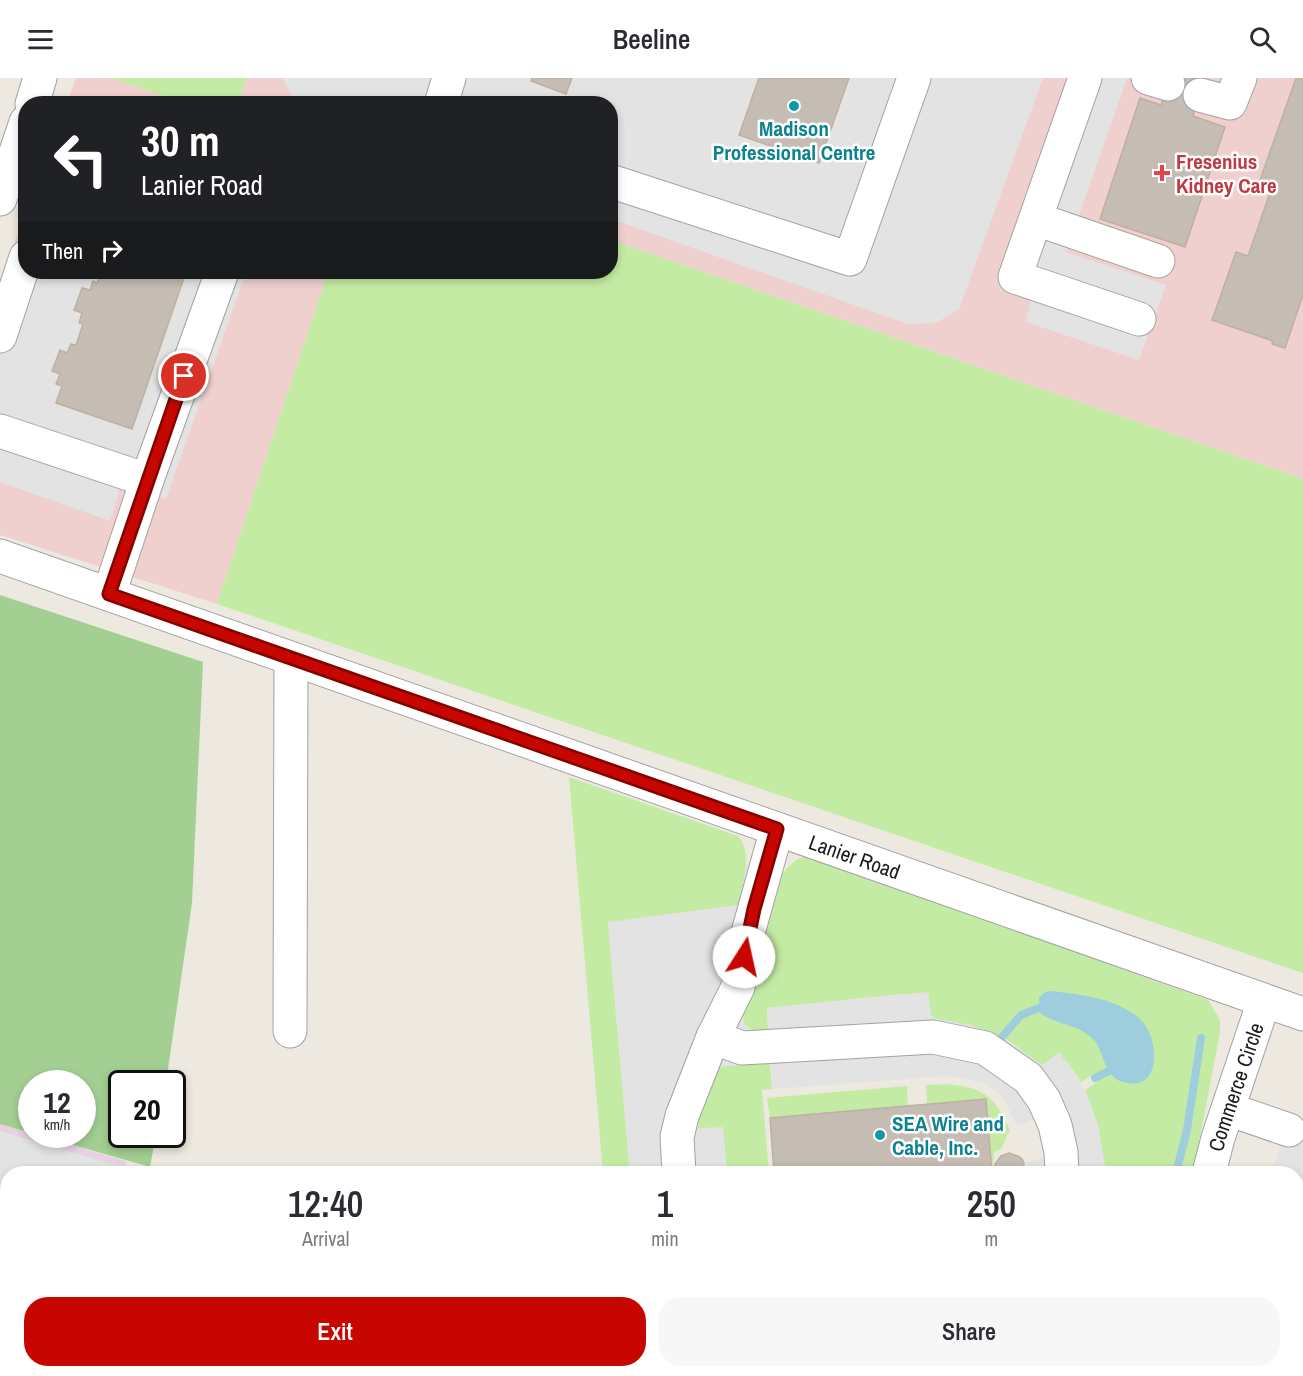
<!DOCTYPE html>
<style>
body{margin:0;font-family:"Archivo Narrow",sans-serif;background:#f7f7f7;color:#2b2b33;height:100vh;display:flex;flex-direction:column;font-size:22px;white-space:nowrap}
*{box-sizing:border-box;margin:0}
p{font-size:20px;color:#7c7c81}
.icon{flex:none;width:33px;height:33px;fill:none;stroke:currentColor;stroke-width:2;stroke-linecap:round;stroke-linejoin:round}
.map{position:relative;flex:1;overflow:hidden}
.side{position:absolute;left:0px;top:1088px;width:1304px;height:212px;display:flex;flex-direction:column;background:#fff;border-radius:24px 24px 0 0;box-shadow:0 3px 9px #0003}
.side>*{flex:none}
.top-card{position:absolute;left:18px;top:18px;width:600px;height:183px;border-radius:24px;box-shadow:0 3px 9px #0003;background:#202124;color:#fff;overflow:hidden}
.speed{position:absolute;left:18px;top:992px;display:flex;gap:12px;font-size:30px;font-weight:700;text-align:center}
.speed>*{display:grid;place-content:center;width:78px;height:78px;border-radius:50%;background:#fff;box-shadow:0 3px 9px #0003;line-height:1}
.speed small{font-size:15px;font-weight:400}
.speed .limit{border:3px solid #111;border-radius:9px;background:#fff;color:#111}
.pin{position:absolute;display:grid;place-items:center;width:51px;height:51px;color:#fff;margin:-26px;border:3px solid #fff;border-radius:50%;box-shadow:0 2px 6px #0007}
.me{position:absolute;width:66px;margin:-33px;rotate:10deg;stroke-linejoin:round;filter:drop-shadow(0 0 4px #0008)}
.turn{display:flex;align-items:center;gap:21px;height:126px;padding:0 24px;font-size:27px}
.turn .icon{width:78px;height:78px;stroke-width:2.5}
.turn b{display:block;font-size:42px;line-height:51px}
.then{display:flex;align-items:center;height:57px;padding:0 24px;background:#0003;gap:12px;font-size:22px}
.eta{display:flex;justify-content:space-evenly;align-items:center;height:102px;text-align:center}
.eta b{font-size:36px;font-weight:600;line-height:42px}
.cta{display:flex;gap:12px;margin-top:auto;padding:12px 24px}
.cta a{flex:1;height:69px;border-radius:24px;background:#c70600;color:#fff;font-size:24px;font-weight:600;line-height:69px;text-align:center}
.cta a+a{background:#f7f7f7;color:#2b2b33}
header{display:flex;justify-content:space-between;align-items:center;height:78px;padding:0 24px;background:#fff;font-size:27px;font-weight:600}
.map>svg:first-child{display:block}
.commercial{fill:#f0d0ce}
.industrial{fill:#e7d2e2}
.grass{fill:#c4eba3}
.forest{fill:#a3cf93}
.parking{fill:#e3e3e3}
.water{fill:#9ecddd}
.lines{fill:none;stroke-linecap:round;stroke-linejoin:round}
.stream{stroke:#9ecddd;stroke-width:8}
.building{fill:#c5bcb3;stroke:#bfb0a2;stroke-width:1.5}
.minor-casing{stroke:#a2a2a2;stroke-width:35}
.minor{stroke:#fff;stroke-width:33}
.route-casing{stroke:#810400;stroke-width:15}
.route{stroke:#c70600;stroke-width:10}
.culture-dot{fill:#0f9aa8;stroke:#fff;stroke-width:2}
.health-dot{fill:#e0444e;stroke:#fff;stroke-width:2}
.labels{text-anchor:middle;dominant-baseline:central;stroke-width:5;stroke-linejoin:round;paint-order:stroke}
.culture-label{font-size:21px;font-weight:bold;fill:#0d838f;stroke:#fff}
.health-label{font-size:21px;font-weight:bold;fill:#be3a42;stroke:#fff;text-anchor:start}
.street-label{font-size:21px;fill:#1b1b1b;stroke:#fff}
</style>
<header><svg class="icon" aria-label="menu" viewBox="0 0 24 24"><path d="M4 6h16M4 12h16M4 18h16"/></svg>Beeline<svg class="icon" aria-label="search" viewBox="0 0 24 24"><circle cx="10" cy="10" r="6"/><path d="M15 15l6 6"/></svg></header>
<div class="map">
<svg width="1303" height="1298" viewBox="0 0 1303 1298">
<rect width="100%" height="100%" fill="#ede9e0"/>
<g class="commercial">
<polygon points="76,0 111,0 184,25 67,25"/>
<polygon points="247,0 1303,0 1303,401 611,162 610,26 238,26"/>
<polygon points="25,136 26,194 328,194 217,526 0,457 0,204"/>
</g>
<polygon class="industrial" points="0,1046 126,1083 125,1095 8,1095 8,1292 91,1292 89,1298 0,1298"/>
<g class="grass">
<polygon points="111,0 247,0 238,25 184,25"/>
<polygon points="611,162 1303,401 1303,895 217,526 328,194 610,194"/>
<path d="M569,699l169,59c15,15 5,51 1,69l-131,18 22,250h-27z"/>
<path d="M804,779l127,43 277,100 12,20v13l-27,140h-87l-8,-47 -13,-36 12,-8 -5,-7 -11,7 -13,-19 -28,1 -34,-25 -47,-16 -23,-4 -33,-25 -136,14 1,25 -15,-2 -8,-6 -3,-11 36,-131c6,-12 13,-23 26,-26z"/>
<polygon points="770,984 772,1011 762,1012 769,1095 727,1095 723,1050 697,1050 697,1039 717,989"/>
<path d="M946,1006c38,3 50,13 64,47 -7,8 -4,19 -16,21l-2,21 -6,-74 -59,5 -1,-19z"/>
<polygon points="907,1008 908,1028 770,1040 767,1020"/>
<polygon points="1086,1292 1179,1292 1180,1298 1084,1298"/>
</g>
<polygon class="forest" points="0,517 203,584 192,825 166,1005 122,1005 122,1056 156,1056 150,1089 35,1056 82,1056 82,1005 32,1005 31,1055 0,1046"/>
<g class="parking">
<polygon points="282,0 1043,0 959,231 936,245 908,246 611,141 610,26 296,25"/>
<polygon points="1069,0 1127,0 1066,174 1166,207 1139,282 1026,244 1032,218 998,205"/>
<polygon points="26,194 246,194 166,421 122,404 110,443 0,404 0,249"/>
<polygon points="747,786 781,798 742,936 745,948 753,953 768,955 767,930 928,914 931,937 936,941 971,947 1006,961 1040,986 1044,986 1059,974 1081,1004 1091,1027 1098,1048 1106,1095 1028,1095 1027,1084 1044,1080 1047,1076 1036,1043 1031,1042 1017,1048 1008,1029 1001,1018 995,1012 981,1004 948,998 934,999 772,1011 770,984 717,989 697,1039 698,1050 723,1049 727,1095 630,1095 608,844 739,827"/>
<polygon points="1292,1037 1303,1041 1303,1102 1296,1099 1296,1095 1284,1095 1272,1091"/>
<polygon points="0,1053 119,1088 118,1095 8,1095 8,1292 82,1292 80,1298 0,1298"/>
<polygon points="646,1292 791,1292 791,1298 647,1298"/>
</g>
<path class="water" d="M1052,913c29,4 64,7 87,27 20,16 25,76 -16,64 -20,-6 -18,-30 -30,-43 -14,-15 -37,-14 -53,-26l-1,-15 6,-6z"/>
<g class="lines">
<g class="stream">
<polyline points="1002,959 1021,937 1039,930"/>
<polyline points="1095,1000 1109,993"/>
<polyline points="1176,1095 1187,1052 1201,960"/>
<polyline points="1166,1292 1166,1298"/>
</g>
</g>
<g class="building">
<polygon points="532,0 572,0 566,16 531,3"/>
<polygon points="759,0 849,0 819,85 739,57"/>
<polygon points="1170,0 1205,0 1193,38 1225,49 1185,169 1100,141 1140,20 1161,27"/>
<polygon points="1296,0 1303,0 1303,217 1285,270 1272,266 1273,263 1212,242 1236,174 1248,178 1273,106 1260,102"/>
<polygon points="101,194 186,194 132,351 56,325 62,308 56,306 60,296 52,293 60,272 67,275 71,266 76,267 83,246 79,245 82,235 74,232 82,210 90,212 93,203 97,205"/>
<polygon points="986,1021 992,1095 995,1093 995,1086 1001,1078 1009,1075 1018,1078 1022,1081 1024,1085 1023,1095 774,1095 770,1040"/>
<polygon points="791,1292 1057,1292 1058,1298 791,1298"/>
</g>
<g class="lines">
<g class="minor-casing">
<g id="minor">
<polyline points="1085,0 1015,199 1139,241"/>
<polyline points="1148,0 1168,6"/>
<polyline points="1200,17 1230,25 1240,0"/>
<polyline points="32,26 40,0"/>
<polyline points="441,26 449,0"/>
<polyline points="610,103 850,181 914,0"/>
<polyline points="0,121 26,44"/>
<polyline points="1036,141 1158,183"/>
<polyline points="0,258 26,179"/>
<polyline points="0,353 147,402"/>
<path id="s1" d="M0,478l1303,458"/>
<polyline points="109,516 147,402 222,194"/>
<polyline points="290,953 291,581"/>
<polyline points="713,959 742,970 933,959 985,970 1028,1000 1044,1022 1055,1047 1061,1074 1062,1095"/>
<polyline points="1228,1031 1289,1052"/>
<polyline points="679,1095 677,1059 682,1038 713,959 738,909 749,851 777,751"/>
<path id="s2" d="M1209,1095l9,-35 46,-137"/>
<polyline points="1296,1190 1303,1192"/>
<polyline points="698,1292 699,1298"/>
<polyline points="1203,1292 1203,1298"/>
</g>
</g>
<use href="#minor" class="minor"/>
</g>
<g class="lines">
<g class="route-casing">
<polyline id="route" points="184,298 109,516 777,751 754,831 744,879"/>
</g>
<use href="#route" class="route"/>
</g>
<g class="culture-dot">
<circle cx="794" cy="28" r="6"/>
<circle cx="880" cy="1057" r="6"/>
</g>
<path class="health-dot" d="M1159 86h6v6h6v6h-6v6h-6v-6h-6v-6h6z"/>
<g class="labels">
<g class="culture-label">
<text x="794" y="50">Madison<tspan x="794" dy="24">Professional Centre</tspan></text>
<text x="892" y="1045" text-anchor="start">SEA Wire and<tspan x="892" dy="24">Cable, Inc.</tspan></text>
</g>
<g class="health-label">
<text x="1176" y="83">Fresenius<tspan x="1176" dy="24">Kidney Care</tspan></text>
</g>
<g class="street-label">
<text stroke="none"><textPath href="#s1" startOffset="906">Lanier Road</textPath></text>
<text stroke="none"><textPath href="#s2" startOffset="90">Commerce Circle</textPath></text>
</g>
</g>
</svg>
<div class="speed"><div>12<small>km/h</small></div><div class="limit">20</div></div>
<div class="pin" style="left:184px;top:298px;background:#d93025"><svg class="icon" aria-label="arrive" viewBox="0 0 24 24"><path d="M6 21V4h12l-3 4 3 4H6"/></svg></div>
<svg class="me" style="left:744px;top:879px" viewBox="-20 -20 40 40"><circle r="19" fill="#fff"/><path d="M0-13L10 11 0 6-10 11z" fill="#c70600"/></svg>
<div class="top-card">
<div class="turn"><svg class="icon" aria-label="left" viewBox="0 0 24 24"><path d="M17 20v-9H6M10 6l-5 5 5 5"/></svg><div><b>30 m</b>Lanier Road</div></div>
<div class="then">Then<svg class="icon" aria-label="right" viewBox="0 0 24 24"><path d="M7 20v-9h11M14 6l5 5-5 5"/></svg></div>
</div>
<section class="side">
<div class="eta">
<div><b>12:40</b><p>Arrival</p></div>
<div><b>1</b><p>min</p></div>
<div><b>250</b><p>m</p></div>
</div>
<div class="cta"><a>Exit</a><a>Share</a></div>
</section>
</div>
